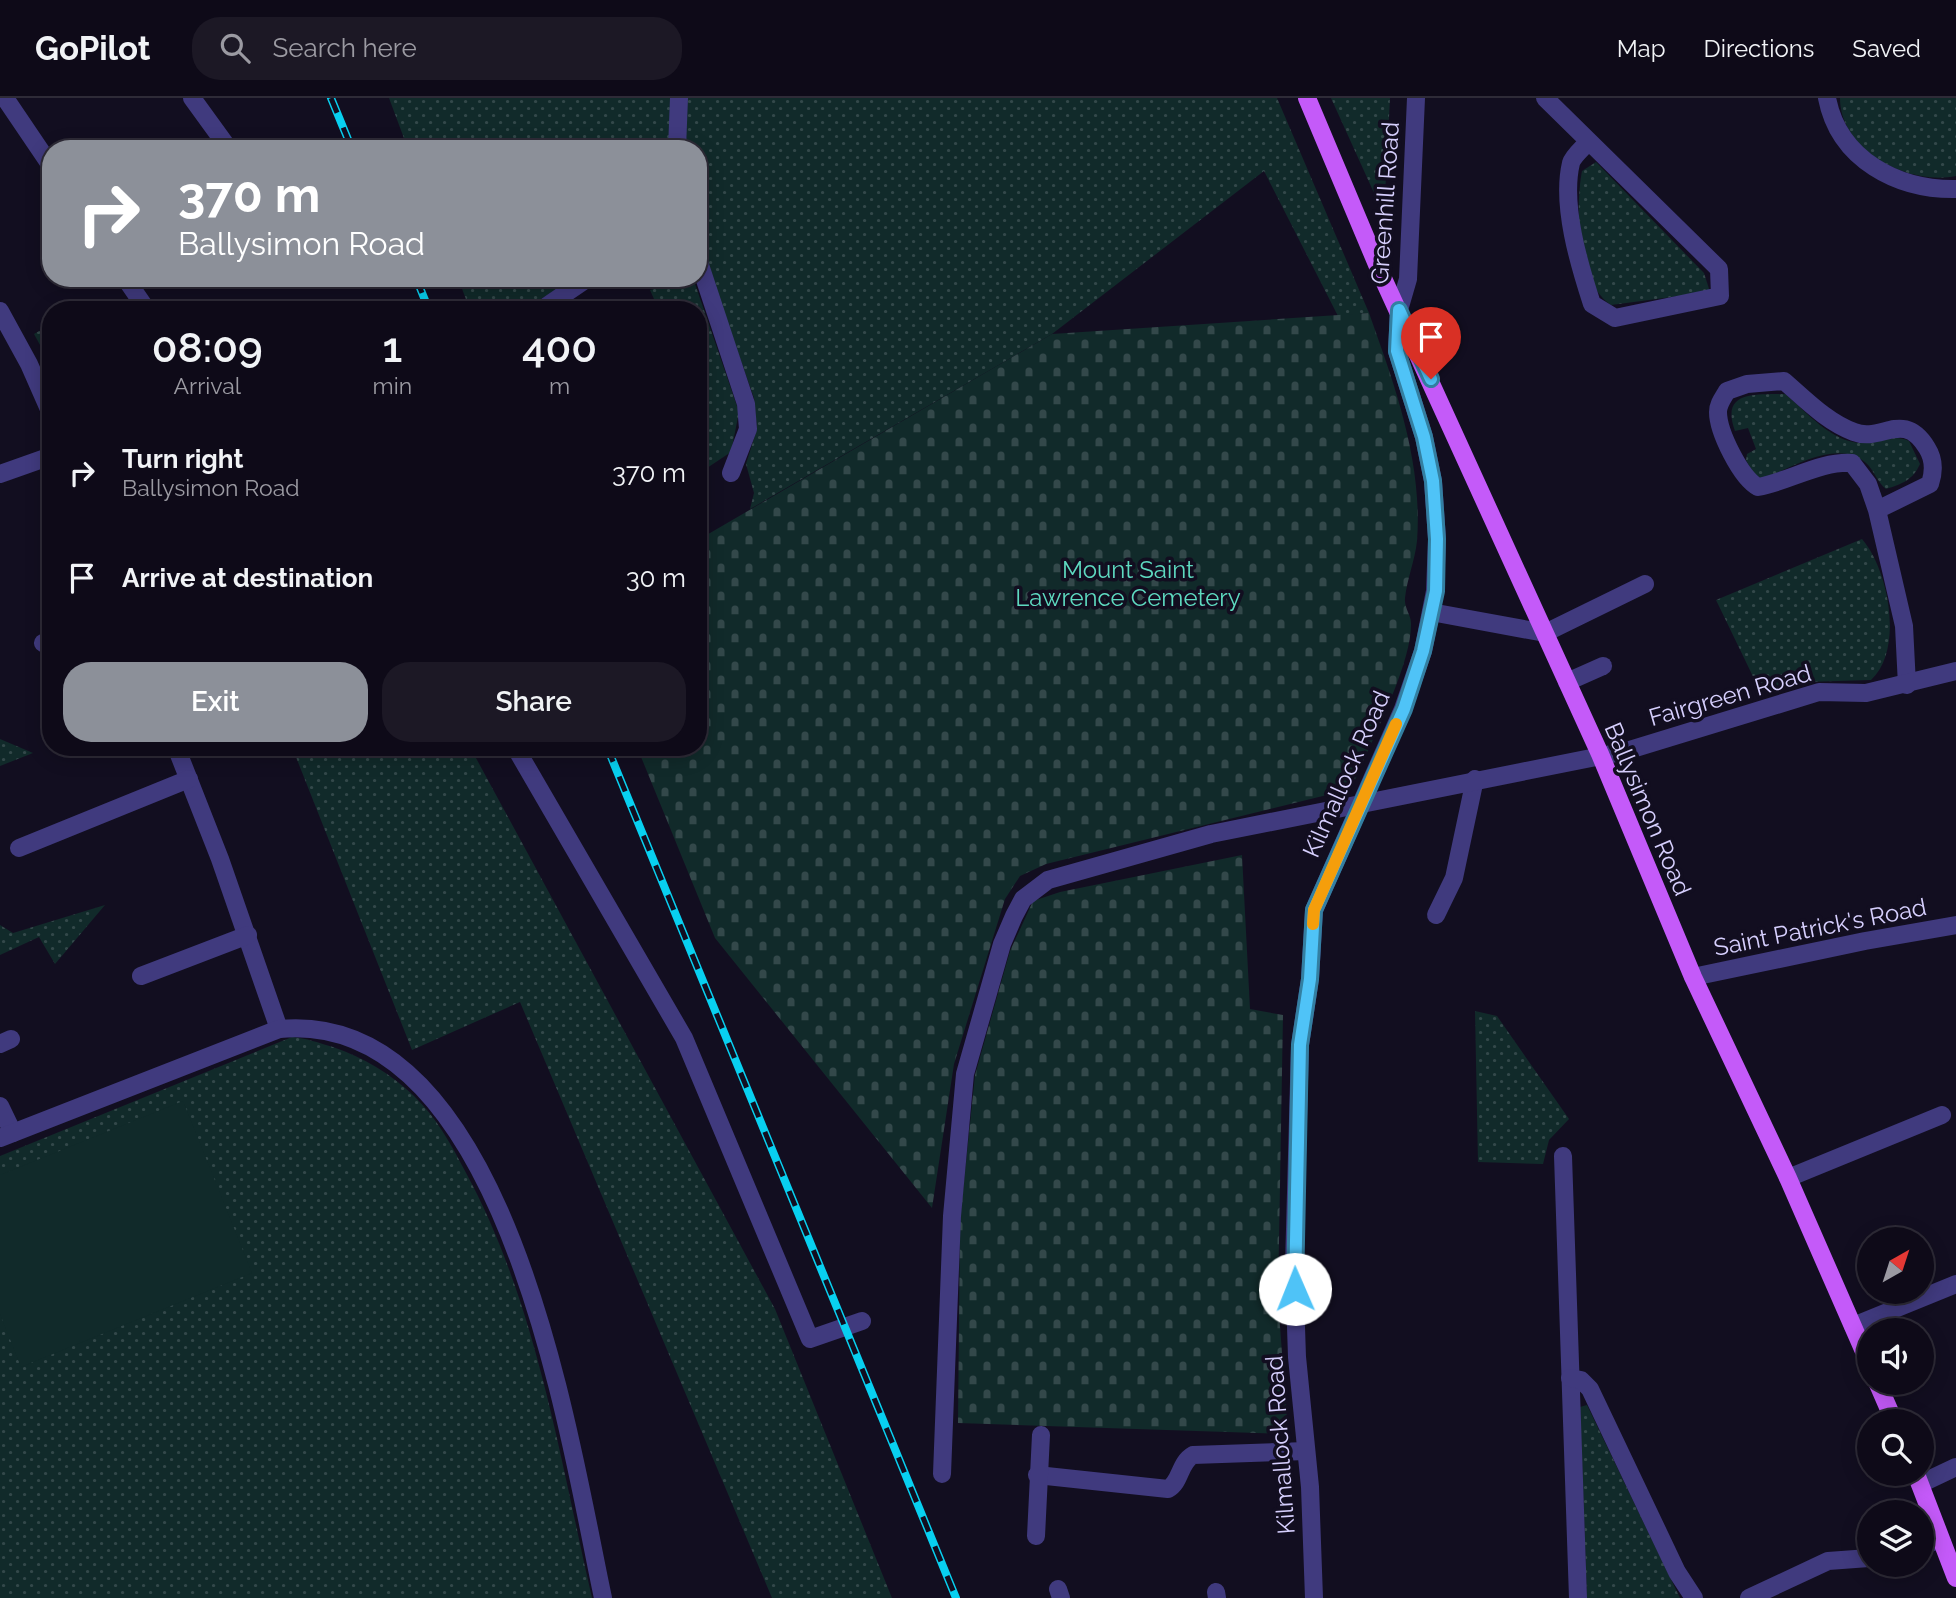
<!DOCTYPE html>
<style>
body{margin:0;font-family:Raleway,sans-serif;background:#1c1825;color:#f1f3f6;height:100vh;display:flex;flex-direction:column;font-size:26px;white-space:nowrap}
*{box-sizing:border-box;margin:0}
p{font-size:23px;color:#9b9aa2}
.icon{flex:none;width:38px;height:38px;fill:none;stroke:currentColor;stroke-width:2;stroke-linecap:round;stroke-linejoin:round}
.map{position:relative;flex:1;overflow:hidden}
.side{position:absolute;left:42px;top:203px;width:665px;height:455px;display:flex;flex-direction:column;background:#0e0a18;border-radius:28px;box-shadow:0 4px 18px #0003,0 0 0 2px #2e2b37}
.side>*{flex:none}
.top-card{position:absolute;left:42px;top:42px;width:665px;height:147px;border-radius:28px;box-shadow:0 4px 18px #0003,0 0 0 2px #2e2b37;background:#8c9099;color:#fff;overflow:hidden}
.needle{width:46px;rotate:39deg}
.fabs{position:absolute;left:1857px;top:1129px;display:grid;gap:14px}
.fabs a{display:grid;place-items:center;width:77px;height:77px;border-radius:50%;background:#0e0a18;box-shadow:0 4px 18px #0003,0 0 0 2px #2e2b37;font-size:35px}
.pin{position:absolute;display:grid;place-items:center;width:60px;height:60px;color:#fff;margin:-72px -30px;border-radius:50% 50% 50% 0;rotate:-45deg;box-shadow:0 0 7px #0007}
.pin .icon{rotate:45deg}
.me{position:absolute;width:77px;margin:-38px;rotate:359deg;stroke-linejoin:round;filter:drop-shadow(0 0 5px #0008)}
.turn{display:flex;align-items:center;gap:24px;height:147px;padding:0 21px;font-size:32px}
.turn .icon{width:91px;height:91px;stroke-width:2.5}
.turn b{display:block;font-size:49px;line-height:60px}
.eta{display:flex;justify-content:space-evenly;align-items:center;height:119px;text-align:center}
.eta b{font-size:42px;font-weight:600;line-height:49px}
.cta{display:flex;gap:14px;margin-top:auto;padding:14px 21px}
.cta a{flex:1;height:80px;border-radius:28px;background:#8c9099;color:#fff;font-size:28px;font-weight:600;line-height:80px;text-align:center}
.cta a+a{background:#1c1825;color:#f1f3f6}
ul{padding:0;list-style:none}
li{display:flex;align-items:center;gap:21px;height:105px;padding:0 21px}
li div{flex:1}
li b{display:block;font-size:26px}
li em{font-style:normal}
header{display:flex;align-items:center;gap:42px;box-sizing:border-box;height:98px;padding:0 35px;background:#0e0a18;border-bottom:2px solid #2e2b37}
header strong{font-size:33px}
nav{display:flex;gap:38px;margin-inline-start:auto;font-size:24px}
.search{width:490px;height:63px;background:#1c1825;display:flex;align-items:center;gap:18px;box-sizing:border-box;padding:0 24px;border-radius:28px;color:#9b9aa2;font-size:26px}
.map>svg:first-child{display:block}
.grass{fill:url(#grass-dots)}
.cemetery{fill:url(#cemetery-stones)}
.pitch{fill:#112a2a}
.lines{fill:none;stroke-linecap:round;stroke-linejoin:round}
.minor{stroke:#403a7e;stroke-width:18}
.major{stroke:#c45af9;stroke-width:18}
.rail-casing{stroke:#08d0f0;stroke-width:8}
.rail{stroke:#120e20;stroke-width:5;stroke-dasharray:16;stroke-linecap:butt}
.route-casing{stroke:#337fa1;stroke-width:18}
.route{stroke:#4fc3f7;stroke-width:12}
.slow{stroke:#f59e0b;stroke-width:12}
.labels{text-anchor:middle;dominant-baseline:central;stroke-width:7;stroke-linejoin:round;paint-order:stroke}
.street-label{font-size:24px;fill:#d6cffd;stroke:#120e20}
.park-label{font-size:24px;fill:#5edac0;stroke:#120e20}
</style>
<header>
<strong>GoPilot</strong>
<div class="search"><svg class="icon" aria-label="search" viewBox="0 0 24 24"><circle cx="10" cy="10" r="6"/><path d="M15 15l6 6"/></svg>Search here</div>
<nav><a>Map</a><a>Directions</a><a>Saved</a></nav>
</header>
<div class="map">
<svg width="1956" height="1500" viewBox="0 0 1956 1500">
<defs>
<pattern id="grass-dots" width="8" height="8" patternUnits="userSpaceOnUse" patternTransform="scale(1.75)"><rect width="8" height="8" fill="#112a2a"/><path d="M2 2h.1M6 6h.1" fill="none" stroke="#33484a" stroke-width="1.8" stroke-linecap="round"/></pattern>
<pattern id="cemetery-stones" width="16" height="16" patternUnits="userSpaceOnUse" patternTransform="scale(1.75)"><rect width="16" height="16" fill="#112a2a"/><path d="M2 7V4a2 2 0 0 1 4 0v3zM10 15v-3a2 2 0 0 1 4 0v3z" fill="#33484a"/></pattern>
</defs>
<rect width="100%" height="100%" fill="#120e20"/>
<g class="grass">
<polygon points="389,0 1277,0 1369,215 1338,218 1264,73 1052,236 750,411 754,395 746,366 757,331 754,300 698,141 698,51 408,51"/>
<polygon points="1331,0 1390,0 1384,117"/>
<path d="M1840,0h116v78c-47,10 -116,-25 -116,-78z"/>
<path d="M1596,64l108,111 6,19 -99,13c-34,-22 -36,-97 -29,-134z"/>
<path d="M458,180h112c-34,31 -57,32 -100,32z"/>
<polygon points="680,180 693,180 739,314 731,354 707,370 703,383 698,385 698,212 630,211 654,201 650,192 681,184"/>
<polygon points="41,232 51,233 51,267 34,236"/>
<path d="M1785,296c22,18 46,48 76,49 19,1 30,-10 48,-2l11,23c-7,16 -18,20 -34,25 -9,-7 -12,-19 -20,-26 -29,-25 -74,5 -104,16l-9,-6 -7,-13 1,-6 9,-5 -8,-21 -13,3c-15,-41 21,-36 50,-37z"/>
<path d="M1862,441c27,31 42,111 9,141l-66,2 -45,9 -44,-91z"/>
<polygon points="0,641 33,655 0,668"/>
<polygon points="292,649 470,649 775,1211 892,1500 772,1500 520,904 412,952"/>
<polygon points="105,807 55,866 39,839 0,857 0,827 13,835"/>
<polygon points="1475,913 1497,918 1569,1021 1549,1042 1543,1066 1478,1064"/>
<path d="M292,939c14,1 27,6 41,10 31,11 57,26 81,49 22,21 37,48 51,75 71,130 94,283 127,427h-592v-442z"/>
<polygon points="1587,1307 1680,1500 1587,1500 1580,1309"/>
</g>
<g class="cemetery">
<path d="M1369,215c26,73 54,149 48,228 -2,19 -10,38 -12,57 -1,10 6,17 6,25 1,41 -39,116 -55,155l-6,10 -11,4 -293,72 -26,12 -15,23 -51,165 -22,144 -217,-270 -78,-191h61v-207l354,-206z"/>
<polygon points="1242,757 1250,911 1283,917 1278,1201 1288,1336 958,1325 960,1123 975,977 1010,853 1033,803 1060,794"/>
</g>
<polygon class="pitch" points="183,1003 252,1175 21,1269 0,1216 0,1077"/>
<g class="lines">
<g class="minor">
<polyline points="5,0 51,68"/>
<polyline points="192,0 229,51"/>
<path d="M1545,0l174,171 1,27 -105,22 -23,-14c-13,-40 -31,-99 -21,-141 2,-7 12,-15 17,-21"/>
<path d="M1827,0c12,62 71,92 129,91"/>
<polyline points="677,51 679,0"/>
<polyline points="698,161 746,306 748,331 731,375"/>
<polyline points="125,180 147,212"/>
<polyline points="541,212 588,180"/>
<polyline points="0,213 29,266 51,316"/>
<polyline points="0,376 51,358"/>
<path d="M1877,412l53,-26c4,-12 4,-25 -3,-36 -24,-39 -45,-5 -73,-16 -27,-10 -48,-32 -70,-51l-37,3 -20,7c-4,7 -9,13 -9,21 0,20 23,66 40,75 32,-6 62,-26 94,-24l16,21 9,26 27,116 3,59"/>
<polyline points="1431,514 1545,535 1645,486"/>
<polyline points="43,545 51,542"/>
<polyline points="1567,584 1603,568"/>
<polyline points="176,649 220,761 279,931"/>
<polyline points="515,649 684,940 810,1241 862,1223"/>
<polyline points="19,750 189,681"/>
<polyline points="1436,817 1454,780 1475,681"/>
<polyline points="141,878 248,837"/>
<polyline points="1693,879 1865,843 1956,827"/>
<polyline points="0,946 11,941"/>
<polyline points="0,1008 13,1035"/>
<path d="M0,1040l279,-109c228,-22 290,410 324,569"/>
<polyline points="1563,1058 1578,1500"/>
<polyline points="1788,1080 1942,1017"/>
<polyline points="1853,1228 1956,1186"/>
<polyline points="1570,1280 1581,1282 1590,1291 1677,1474 1694,1500"/>
<polyline points="942,1376 952,1118 965,976 1002,846 1014,818 1023,801 1048,782 1211,736 1626,653 1819,594 1866,595 1956,573"/>
<path d="M1037,1377l131,14c13,-7 11,-26 25,-34l113,-4"/>
<polyline points="1920,1386 1956,1369"/>
<polyline points="1036,1438 1041,1337"/>
<polyline points="1922,1448 1940,1441"/>
<polyline points="1058,1491 1061,1500"/>
<polyline points="1216,1494 1217,1500"/>
<polyline points="1314,1500 1310,1389 1297,1259 1294,1168 1300,947 1310,881 1314,812 1403,611 1423,553 1435,493 1437,441 1433,383 1424,339 1397,253 1399,212 1408,181 1416,0"/>
<polyline points="1749,1500 1828,1463 1869,1460"/>
</g>
<g class="major">
<polyline points="1307,0 1381,176 1600,656 1693,879 1788,1080 1869,1265"/>
<polyline points="1877,1284 1894,1323"/>
<polyline points="1916,1376 1956,1480"/>
</g>
<g class="rail-casing">
<g id="rail">
<polyline points="331,0 352,51"/>
<polyline points="416,180 429,212"/>
<polyline points="607,649 956,1500"/>
</g>
</g>
<use href="#rail" class="rail"/>
</g>
<g class="lines">
<g class="route-casing">
<polyline id="route" points="1295,1191 1300,947 1310,881 1314,812 1404,611 1423,553 1436,493 1437,441 1433,383 1424,339 1397,253 1399,212 1431,281"/>
</g>
<use href="#route" class="route"/>
<polyline class="slow" points="1313,826 1314,812 1396,626"/>
</g>
<g class="labels">
<g class="street-label">
<text transform="translate(1385 105) rotate(-86)">Greenhill Road</text>
<text transform="translate(1730 597) rotate(-16)">Fairgreen Road</text>
<text transform="translate(1346 676) rotate(-66)">Kilmallock Road</text>
<text transform="translate(1648 711) rotate(67)">Ballysimon Road</text>
<text transform="translate(1820 829) rotate(-11)">Saint Patrick's Road</text>
<text transform="translate(1280 1347) rotate(-94)">Kilmallock Road</text>
</g>
<g class="park-label">
<text x="1128" y="471">Mount Saint<tspan x="1128" dy="28">Lawrence Cemetery</tspan></text>
</g>
</g>
</svg>
<div class="fabs">
<a><svg class="needle" viewBox="-14 -14 28 28"><path d="M0-13l5 13h-10z" fill="#e53935"/><path d="M0 13l5-13h-10z" fill="#9b9aa2"/></svg></a>
<a><svg class="icon" aria-label="sound" viewBox="0 0 24 24"><path d="M4 9h4l5-4v14l-5-4H4zM17 9q2 3 0 6"/></svg></a>
<a><svg class="icon" aria-label="search" viewBox="0 0 24 24"><circle cx="10" cy="10" r="6"/><path d="M15 15l6 6"/></svg></a>
<a><svg class="icon" aria-label="layers" viewBox="0 0 24 24"><path d="M12 4l9 5-9 5-9-5zM3 14l9 5 9-5"/></svg></a>
</div>
<div class="pin" style="left:1431px;top:281px;background:#d93025"><svg class="icon" aria-label="arrive" viewBox="0 0 24 24"><path d="M6 21V4h12l-3 4 3 4H6"/></svg></div>
<svg class="me" style="left:1295px;top:1191px" viewBox="-20 -20 40 40"><circle r="19" fill="#fff"/><path d="M0-13L10 11 0 6-10 11z" fill="#4fc3f7"/></svg>
<div class="top-card">
<div class="turn"><svg class="icon" aria-label="right" viewBox="0 0 24 24"><path d="M7 20v-9h11M14 6l5 5-5 5"/></svg><div><b>370 m</b>Ballysimon Road</div></div>
</div>
<section class="side">
<div class="eta">
<div><b>08:09</b><p>Arrival</p></div>
<div><b>1</b><p>min</p></div>
<div><b>400</b><p>m</p></div>
</div>
<ul>
<li><svg class="icon" aria-label="right" viewBox="0 0 24 24"><path d="M7 20v-9h11M14 6l5 5-5 5"/></svg><div><b>Turn right</b><p>Ballysimon Road</p></div><em>370 m</em></li>
<li><svg class="icon" aria-label="arrive" viewBox="0 0 24 24"><path d="M6 21V4h12l-3 4 3 4H6"/></svg><div><b>Arrive at destination</b></div><em>30 m</em></li>
</ul>
<div class="cta"><a>Exit</a><a>Share</a></div>
</section>
</div>
